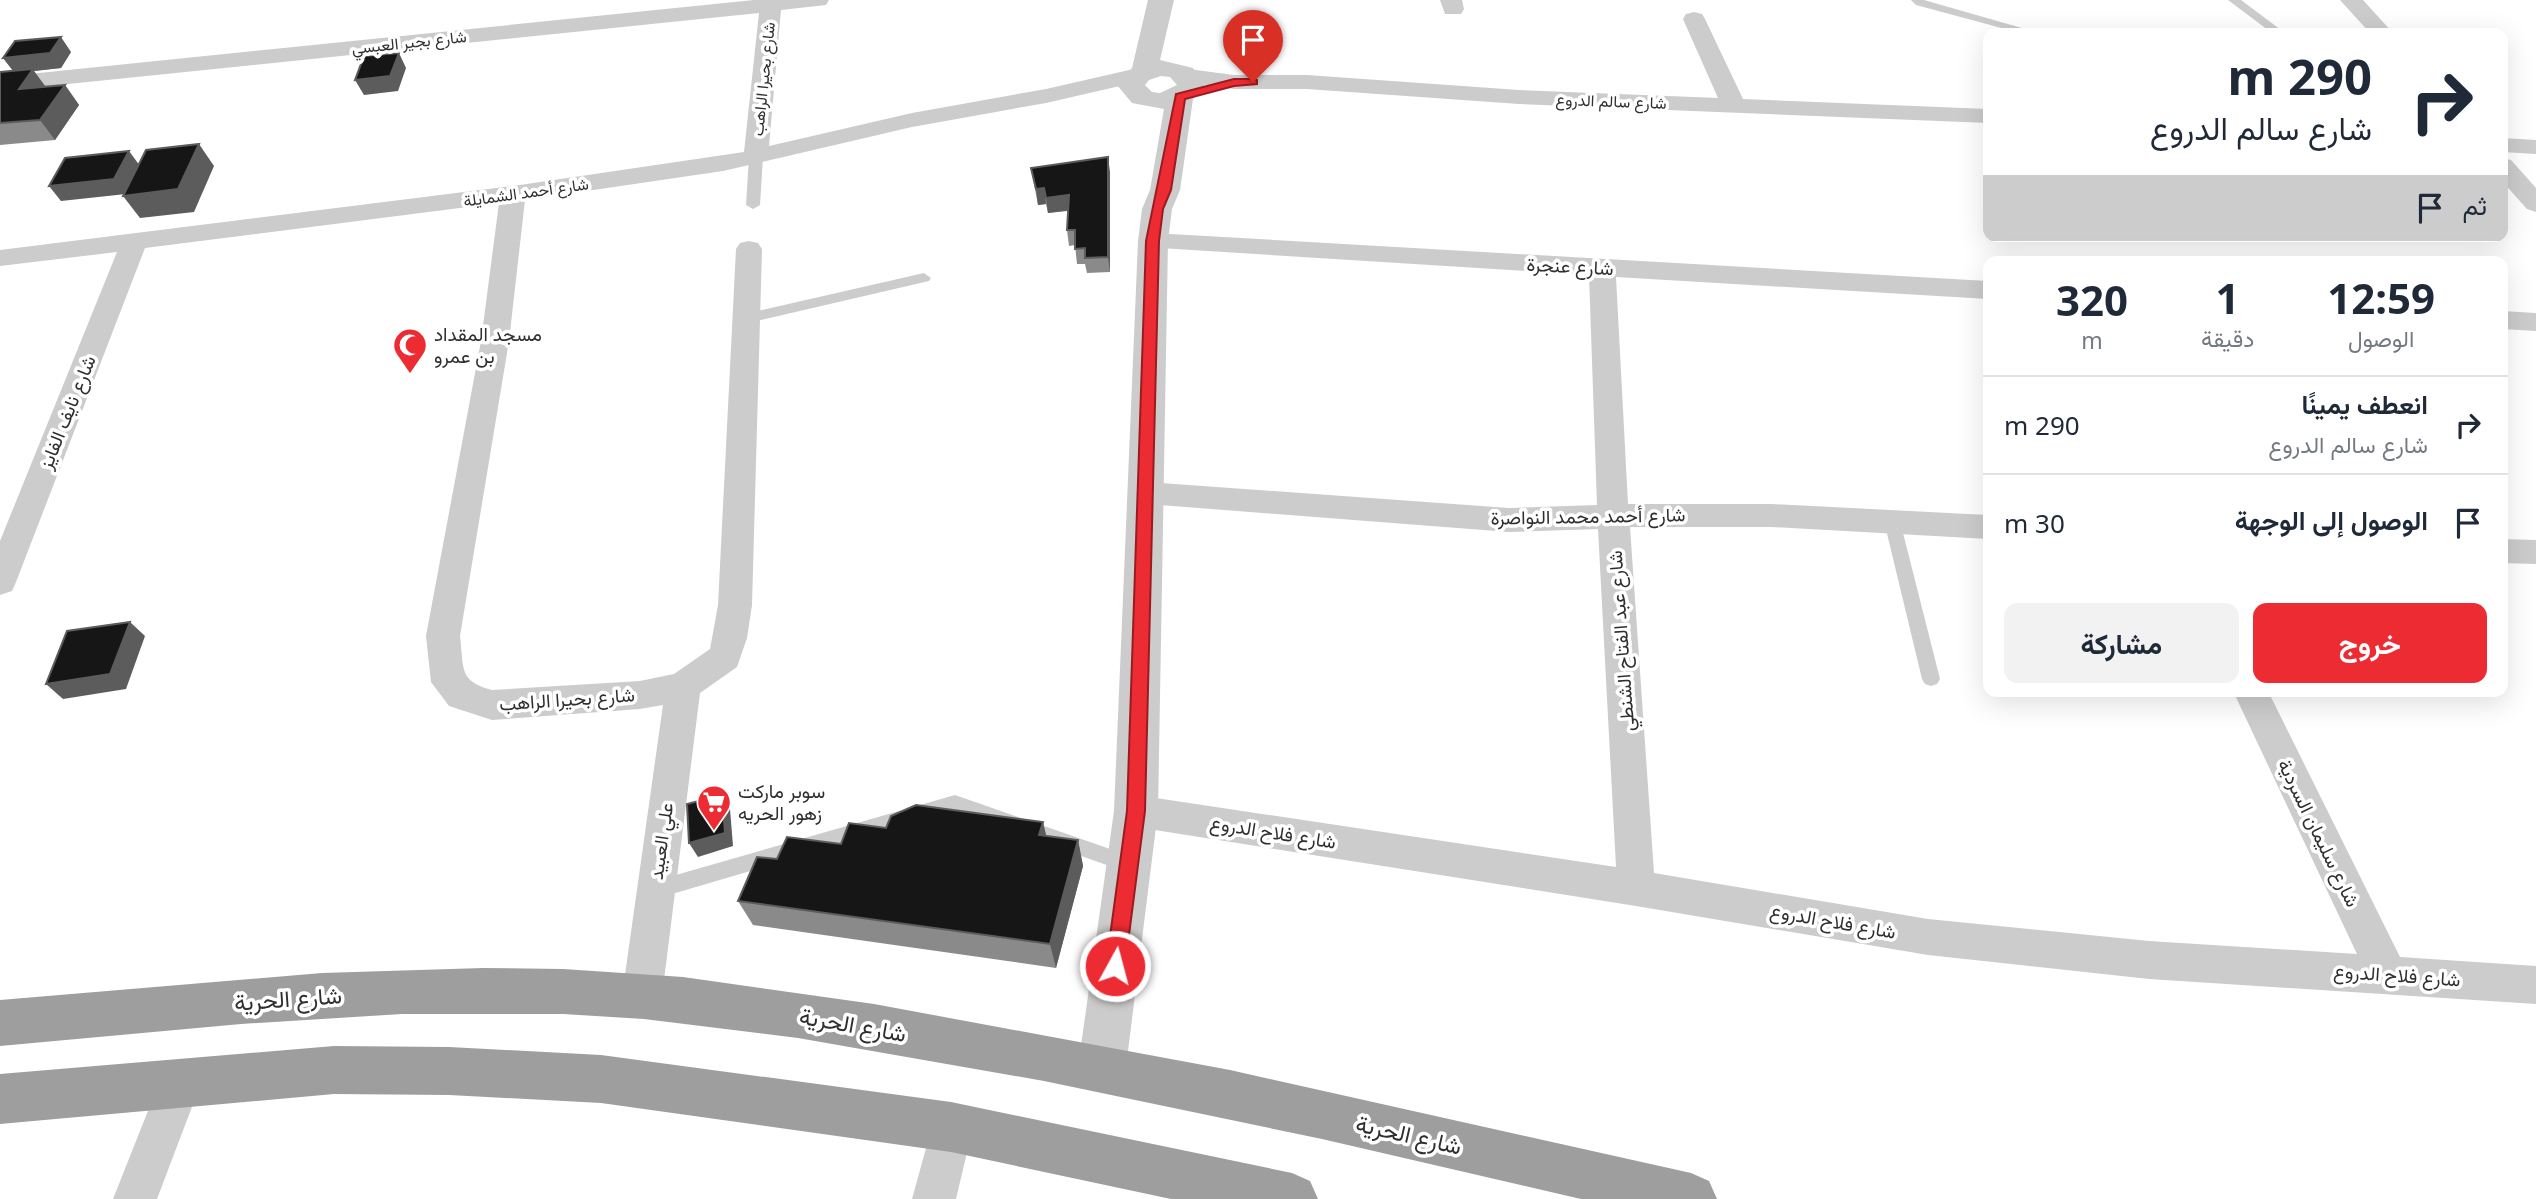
<!DOCTYPE html>
<html lang="ar">
<meta charset="utf-8">
<style>
body{margin:0;font-family:"Noto Sans",Vazirmatn,sans-serif;background:#f2f2f3;color:#1f2937;direction:rtl;height:100vh;display:flex;flex-direction:column;font-size:26px;white-space:nowrap}
*{box-sizing:border-box;margin:0}
p{font-size:23px;color:#747a83}
.icon{flex:none;width:38px;height:38px;fill:none;stroke:currentColor;stroke-width:2;stroke-linecap:round;stroke-linejoin:round}
.map{position:relative;flex:1;overflow:hidden;direction:ltr}
.panel{position:absolute;left:1983px;top:256px;width:525px;height:441px;display:flex;flex-direction:column;background:#fff;border-radius:14px;box-shadow:0 7px 28px #0002;direction:rtl}
.panel>*{flex:none}
.banner{position:absolute;left:1983px;top:28px;width:525px;height:214px;border-radius:14px;box-shadow:0 7px 28px #0002;direction:rtl;background:#fff;color:#1f2937;overflow:hidden}
.pin{position:absolute;display:grid;place-items:center;width:60px;height:60px;color:#fff;margin:-72px -30px;border-radius:50% 50% 50% 0;rotate:-45deg;box-shadow:0 0 7px #0007}
.pin .icon{rotate:45deg}
.me{position:absolute;width:77px;margin:-38px;rotate:7deg;stroke-linejoin:round;filter:drop-shadow(0 0 5px #0008)}
.turn{display:flex;align-items:center;gap:24px;height:147px;padding:0 21px;font-size:32px}
.turn .icon{width:91px;height:91px;stroke-width:2.5}
.turn b{display:block;font-size:49px;line-height:60px}
.then{display:flex;align-items:center;height:66px;padding:0 21px;background:#0003;gap:14px;font-size:26px}
.eta{display:flex;justify-content:space-evenly;align-items:center;height:119px;text-align:center}
.eta b{font-size:42px;font-weight:700;line-height:49px}
.cta{display:flex;gap:14px;margin-top:auto;padding:14px 21px}
.cta a{flex:1;height:80px;border-radius:14px;background:#ed2b32;color:#fff;font-size:28px;font-weight:700;line-height:80px;text-align:center}
.cta a+a{background:#f2f2f3;color:#1f2937}
ul{padding:0;list-style:none}
li{display:flex;align-items:center;gap:21px;height:98px;padding:0 21px;border-top:2px solid #e0e1e3}
li div{flex:1}
li b{display:block;font-size:26px}
li em{font-style:normal}
.map>svg:first-child{display:block}
.lines{fill:none;stroke-linecap:round;stroke-linejoin:round}
.service{fill:#ccc;fill-rule:evenodd}
.minor{fill:#ccc;fill-rule:evenodd}
.tertiary{fill:#ccc;fill-rule:evenodd}
.trunk{fill:#9e9e9e;fill-rule:evenodd}
.wall{fill:#8a8a8a}
.shaded-wall{fill:#5c5c5c}
.building{fill:#161616;stroke:#5c5c5c;stroke-width:2}
.route{fill:#ed2b32;stroke:#9a1c20;stroke-width:2}
.labels{text-anchor:middle;dominant-baseline:central;stroke-width:7;stroke-linejoin:round;paint-order:stroke}
.far-street-label{font-size:16px;fill:#2f2f2f;stroke:#fff}
.street-label{font-size:19px;fill:#2f2f2f;stroke:#fff}
.poi-label{font-size:19px;fill:#2f2f2f;stroke:#fff;text-anchor:start}
.near-street-label{font-size:23px;fill:#2f2f2f;stroke:#fff}
</style>
<div class="map">
<svg width="2536" height="1199" viewBox="0 0 2536 1199">
<rect width="100%" height="100%" fill="#fff"/>
<g class="lines">
<g class="service">
<polygon points="1911,0 1924,0 2039,33 2020,33 1916,5"/>
<polygon points="2228,0 2241,0 2285,33 2272,33"/>
<polygon points="756,153 763,157 760,205 753,209 746,205 749,157"/>
<polygon points="924,273 931,278 929,281 744,324 737,319 744,314"/>
<polygon points="1892,515 1900,521 1940,679 1937,684 1931,686 1925,684 1922,679 1884,521"/>
<polygon points="955,795 1136,858 1139,864 1136,870 1129,873 955,811 655,899 648,897 645,890 648,883 655,881"/>
</g>
<g class="minor">
<path d="M754,0h75l-3,5 -45,5 -12,136 143,-33 134,-24 92,-21 8,2 4,5 -4,5 -100,23 -134,24 -189,44 -198,29 -16,141 -49,295c4,32 -2,45 32,54l148,-9 34,-7 36,-25 8,-44 18,-356 4,-6 9,-2 9,2 4,6 -10,356 -5,33 -10,29 -37,26 -38,303 -6,14 -14,5 -14,-5 -6,-14 41,-291 -23,4 -148,11 -43,-14 -18,-24 -5,-46 55,-295 18,-138 -354,45 -129,334 -4,9 -12,4v-54l117,-289 -117,14v-16l513,-64 231,-34 15,-139 -759,78v-14z"/>
<polygon points="1440,0 1462,0 1464,9 1461,14 1445,14"/>
<polygon points="2340,0 2363,0 2393,33 2370,33"/>
<polygon points="1694,12 1702,14 1705,19 1743,99 1988,109 1988,123 1519,104 1307,89 1234,89 1180,81 1176,76 1180,71 1188,69 1234,75 1307,75 1519,90 1718,98 1683,19 1686,14"/>
<polygon points="2502,138 2536,140 2536,154 2502,152"/>
<polygon points="2502,158 2511,160 2536,188 2536,212 2527,209 2502,181"/>
<polygon points="1153,233 1988,281 1988,299 1616,277 1628,504 1772,504 1988,515 1988,539 1772,527 1630,527 1654,873 1928,919 2149,941 2357,954 2233,691 2268,691 2400,957 2536,966 2536,1004 2149,979 1928,955 1636,906 1136,827 1123,822 1117,811 1123,800 1136,795 1616,867 1598,529 1509,532 1147,504 1136,501 1131,493 1136,485 1147,482 1509,508 1597,505 1589,275 1144,247 1140,241 1144,235"/>
<polygon points="2502,311 2536,313 2536,331 2502,329"/>
<polygon points="2502,539 2536,540 2536,564 2502,563"/>
<polygon points="180,1062 195,1068 201,1083 157,1199 113,1199 165,1068"/>
<polygon points="951,1105 966,1112 973,1127 956,1199 912,1199 936,1112"/>
</g>
<path class="tertiary" d="M1148,0h26l-14,60 33,8 12,17 -12,14 -13,91 -8,19 -4,32 -10,570 -32,256 -7,17 -17,7 -17,-7 -7,-17 36,-256 24,-570 4,-32 8,-19 14,-81 -32,-6 -15,-18 15,-17zM1161,76l9,1 7,8 -17,8 -8,-1 -7,-7 4,-5z"/>
<g class="trunk">
<polygon points="483,968 563,969 683,977 874,1004 1230,1070 1691,1173 1709,1181 1717,1199 1581,1199 1322,1139 1044,1081 798,1038 644,1019 563,1014 402,1014 241,1024 0,1046 0,1000 322,973"/>
<polygon points="334,1046 449,1047 601,1055 951,1102 1292,1173 1310,1181 1318,1199 1171,1199 951,1152 601,1103 449,1095 334,1094 0,1124 0,1074"/>
</g>
</g>
<g class="wall">
<polygon points="71,52 61,68 34,71 46,87 65,85 79,105 55,140 0,145 0,72 13,71 3,58"/>
<polygon points="1031,168 1110,172 1110,272 1087,273 1085,264 1077,264 1075,245 1069,246 1067,230 1068,211 1048,213 1046,204 1038,205"/>
<polygon points="1043,822 1046,836 1078,840 1083,866 1056,968 753,925 738,901 777,859 841,844 886,828"/>
</g>
<g class="shaded-wall">
<polygon points="61,37 71,52 61,68 34,71 47,89 19,89 15,73 3,58"/>
<polygon points="399,53 406,68 398,91 364,95 355,80"/>
<polygon points="65,85 79,105 55,140 40,120"/>
<polygon points="199,144 214,166 194,212 140,218 123,196"/>
<polygon points="129,151 140,166 126,194 61,201 49,186"/>
<polygon points="1108,157 1110,172 1110,272 1108,257"/>
<polygon points="1044,188 1046,204 1038,205 1036,189"/>
<polygon points="1069,195 1071,210 1048,213 1046,198"/>
<polygon points="130,622 145,636 126,689 63,699 46,684"/>
<polygon points="722,795 730,809 733,846 698,857 689,843"/>
<polygon points="1043,822 1049,848 1039,835"/>
<polygon points="1078,840 1083,866 1056,968 1050,944"/>
</g>
<g class="building">
<polygon points="61,37 50,53 3,58 15,41"/>
<polygon points="399,53 390,76 355,80 364,56"/>
<polygon points="33,69 19,89 65,85 40,120 0,123 0,72"/>
<polygon points="199,144 178,189 123,196 146,150"/>
<polygon points="129,151 114,179 49,186 65,158"/>
<polygon points="1108,157 1108,257 1085,258 1085,248 1075,249 1075,230 1067,230 1069,195 1046,198 1044,188 1036,189 1031,168"/>
<polygon points="130,622 110,674 46,684 67,631"/>
<polygon points="722,795 725,833 689,843 687,804"/>
<polygon points="916,805 1043,822 1039,835 1078,840 1050,944 738,901 757,857 777,859 787,837 841,844 849,823 886,828 891,816"/>
</g>
<polygon class="route" points="1253,79 1257,80 1257,84 1234,86 1185,99 1171,190 1163,209 1159,241 1145,811 1125,966 1122,972 1115,975 1108,972 1106,966 1127,811 1146,241 1176,94 1234,79"/>
<defs>
<g id="mosque-pin" transform="scale(1.75)"><path d="M0 17L-7.5 6A9.5 9.5 0 1 1 7.5 6Z" fill="#ed2b32" stroke="#fff"/><path d="M3.5-4.9A6 6 0 1 0 3.5 4.9A5 5 0 1 1 3.5-4.9Z" fill="#fff"/></g>
<g id="supermarket-pin" transform="scale(1.75)"><path d="M0 17L-7.5 6A9.5 9.5 0 1 1 7.5 6Z" fill="#ed2b32" stroke="#fff"/><path d="M-6-5.5h2.5l.6 2H6L4.5 2H-2.5L-4.4-4H-6ZM-1.5 3.2a1.3 1.3 0 1 0 .1 0ZM3 3.2a1.3 1.3 0 1 0 .1 0Z" fill="#fff"/></g>
</defs>
<g fill-rule="evenodd">
<use href="#mosque-pin" x="410" y="345"/>
<use href="#supermarket-pin" x="714" y="802"/>
</g>
<g class="labels">
<g class="far-street-label">
<text transform="translate(409 42) rotate(-6)">شارع بجير العبسي</text>
<text transform="translate(763 79) rotate(-84)">شارع بحيرا الراهب</text>
<text transform="translate(1611 101) rotate(2)">شارع سالم الدروع</text>
<text transform="translate(526 192) rotate(-8)">شارع أحمد الشمايلة</text>
</g>
<g class="street-label">
<text transform="translate(1570 266) rotate(3)">شارع عنجرة</text>
<text transform="translate(67 412) rotate(-68)">شارع نايف الفايز</text>
<text transform="translate(1588 516) rotate(-1)">شارع أحمد محمد النواصرة</text>
<text transform="translate(1621 641) rotate(-94)">شارع عبد الفتاح الشنطي</text>
<text transform="translate(567 699) rotate(-4)">شارع بحيرا الراهب</text>
<text transform="translate(1273 832) rotate(9)">شارع فلاح الدروع</text>
<text transform="translate(2319 833) rotate(64)">شارع سليمان السردية</text>
<text transform="translate(661 841) rotate(-82)">علي العبيد</text>
<text transform="translate(1833 921) rotate(10)">شارع فلاح الدروع</text>
<text transform="translate(2397 975) rotate(4)">شارع فلاح الدروع</text>
</g>
<g class="poi-label">
<text x="434" y="334">مسجد المقداد<tspan x="434" dy="22">بن عمرو</tspan></text>
<text x="738" y="791">سوبر ماركت<tspan x="738" dy="22">زهور الحريه</tspan></text>
</g>
<g class="near-street-label">
<text transform="translate(288 998) rotate(-4)">شارع الحرية</text>
<text transform="translate(853 1024) rotate(10)">شارع الحرية</text>
<text transform="translate(1409 1134) rotate(13)">شارع الحرية</text>
</g>
</g>
</svg>
<div class="pin" style="left:1253px;top:82px;background:#d93025"><svg class="icon" aria-label="arrive" viewBox="0 0 24 24"><path d="M6 21V4h12l-3 4 3 4H6"/></svg></div>
<svg class="me" style="left:1115px;top:966px" viewBox="-20 -20 40 40"><circle r="17" fill="#ed2b32" stroke="#fff" stroke-width="3"/><path d="M0-11L8 9 0 5-8 9z" fill="#fff"/></svg>
<div class="banner">
<div class="turn"><svg class="icon" aria-label="right" viewBox="0 0 24 24"><path d="M7 20v-9h11M14 6l5 5-5 5"/></svg><div><b>290 m</b>شارع سالم الدروع</div></div>
<div class="then">ثم<svg class="icon" aria-label="arrive" viewBox="0 0 24 24"><path d="M6 21V4h12l-3 4 3 4H6"/></svg></div>
</div>
<section class="panel">
<div class="eta">
<div><b>12:59</b><p>الوصول</p></div>
<div><b>1</b><p>دقيقة</p></div>
<div><b>320</b><p>m</p></div>
</div>
<ul>
<li><svg class="icon" aria-label="right" viewBox="0 0 24 24"><path d="M7 20v-9h11M14 6l5 5-5 5"/></svg><div><b>انعطف يمينًا</b><p>شارع سالم الدروع</p></div><em>290 m</em></li>
<li><svg class="icon" aria-label="arrive" viewBox="0 0 24 24"><path d="M6 21V4h12l-3 4 3 4H6"/></svg><div><b>الوصول إلى الوجهة</b></div><em>30 m</em></li>
</ul>
<div class="cta"><a>خروج</a><a>مشاركة</a></div>
</section>
</div>
